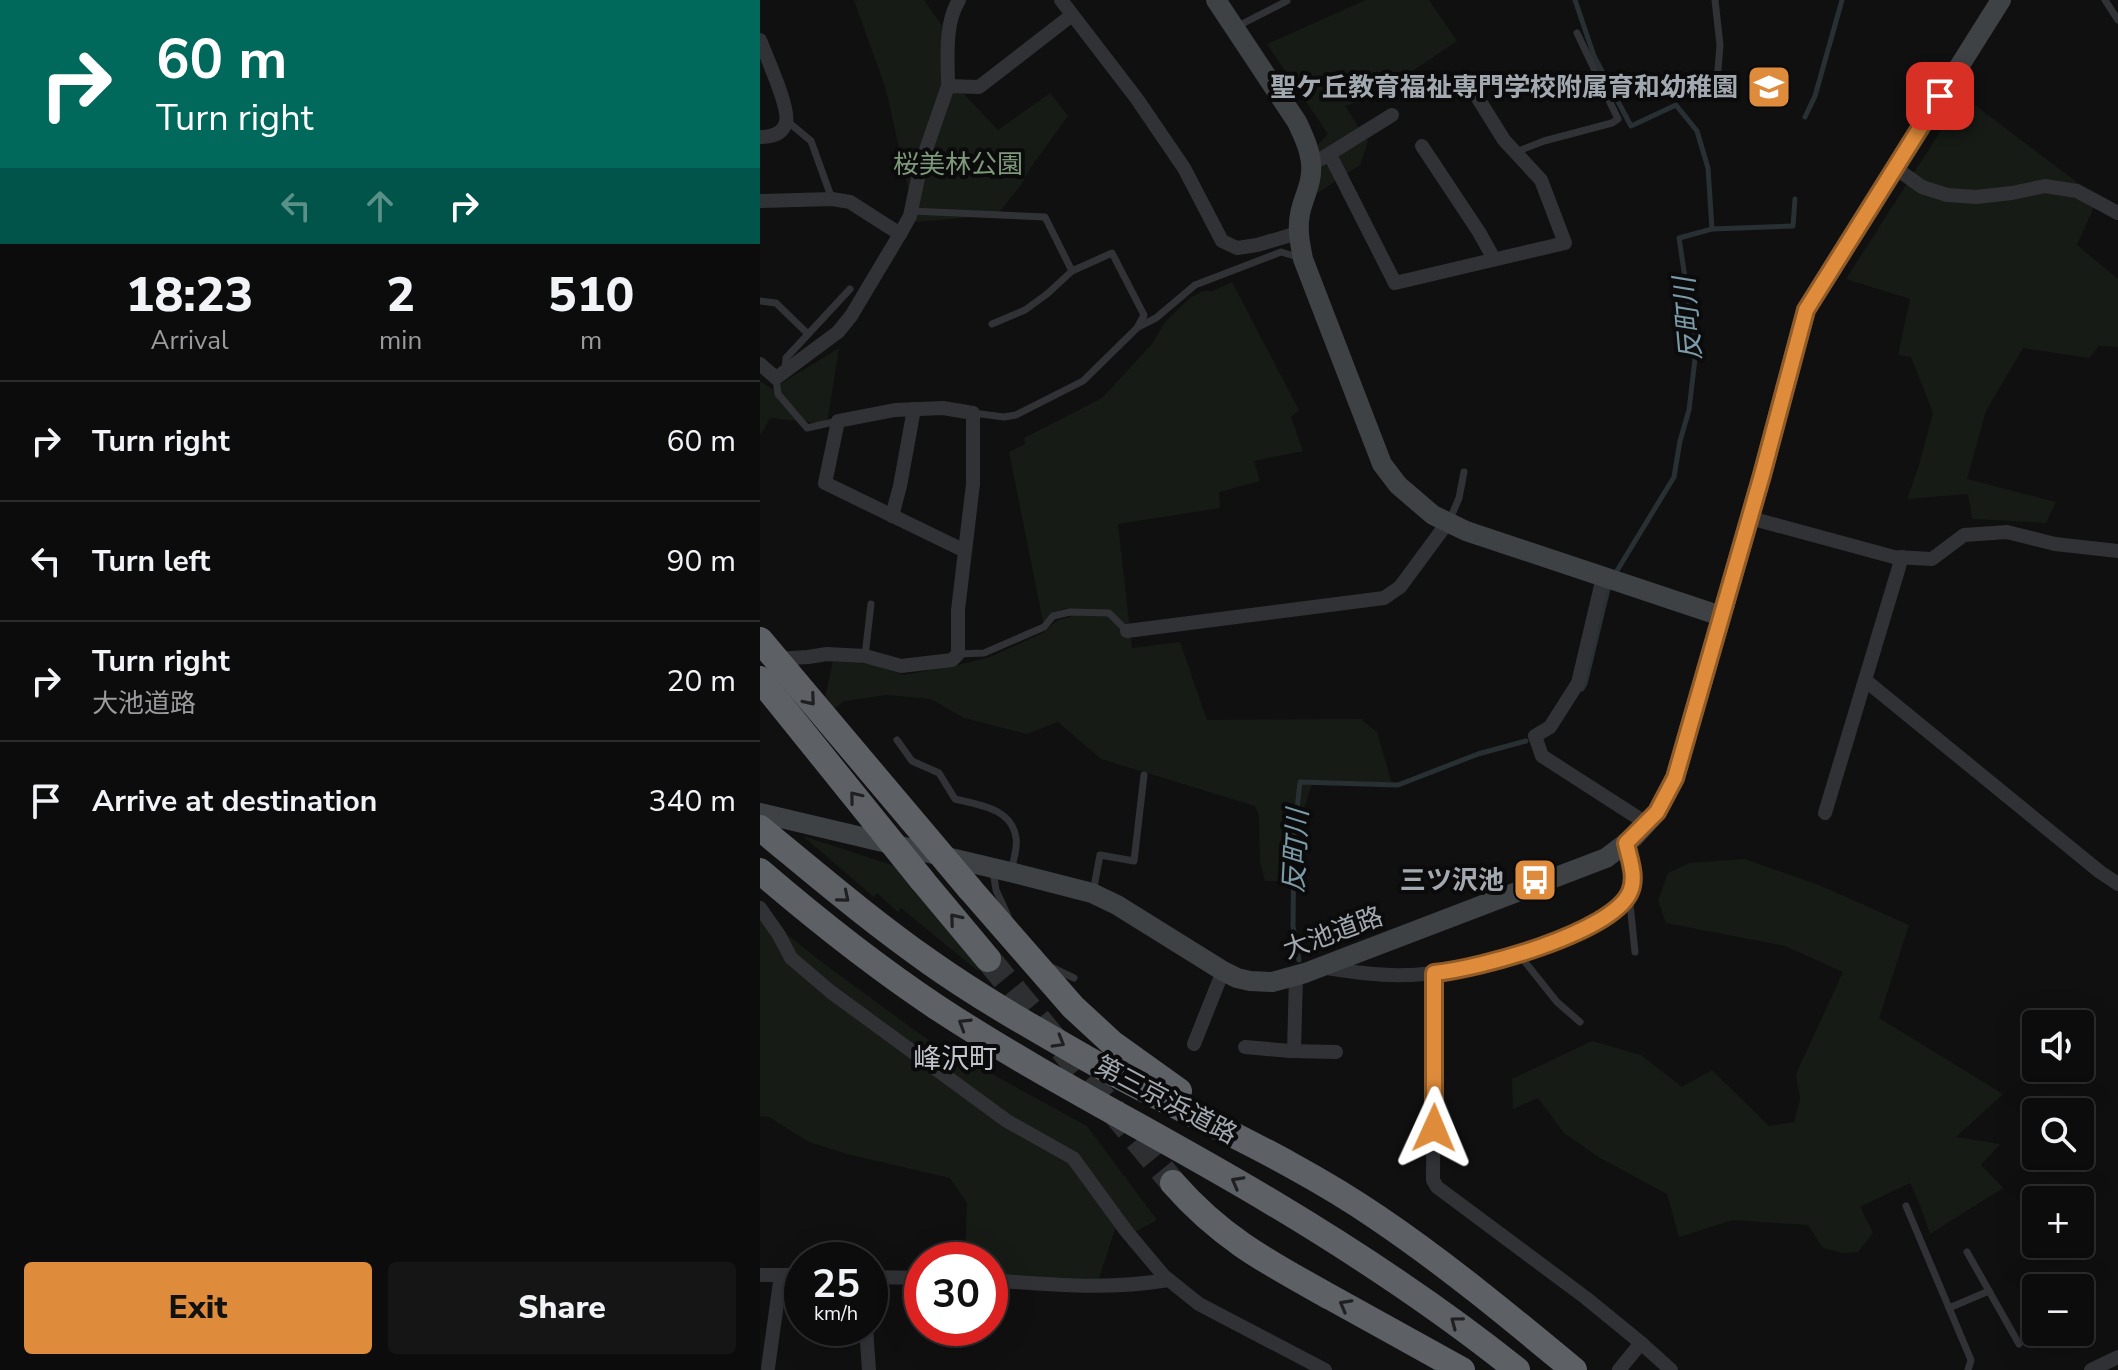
<!DOCTYPE html>
<meta charset="utf-8">
<style>
body{margin:0;font-family:"Nunito Sans","Noto Sans JP",sans-serif;background:#151516;color:#f1f3f6;height:100vh;display:flex;flex-direction:column;font-size:30px;white-space:nowrap}
*{box-sizing:border-box;margin:0}
p{font-size:26px;color:#9a9b9d}
.icon{flex:none;width:44px;height:44px;fill:none;stroke:currentColor;stroke-width:2;stroke-linecap:round;stroke-linejoin:round}
.map{position:relative;flex:1;overflow:hidden}
.side{display:flex;flex-direction:column;background:#0c0c0d;width:760px}
.side>*{flex:none}
.banner{background:#00695c;color:#fff;overflow:hidden}
.tools{position:absolute;left:1262px;top:1010px;display:grid;gap:16px}
.tools a{display:grid;place-items:center;width:72px;height:72px;border-radius:8px;background:#0c0c0d;box-shadow:0 8px 32px #0002,0 0 0 2px #2c2c2e;font-size:40px}
.speed{position:absolute;left:24px;top:1242px;display:flex;gap:16px;font-size:40px;font-weight:700;text-align:center}
.speed>*{display:grid;place-content:center;width:104px;height:104px;border-radius:50%;background:#0c0c0d;box-shadow:0 8px 32px #0002,0 0 0 2px #2c2c2e;line-height:1}
.speed small{font-size:20px;font-weight:400}
.speed .limit{border:12px solid #d22;background:#fff;color:#111}
.pin{position:absolute;display:grid;place-items:center;width:68px;height:68px;color:#fff;margin:-34px;border-radius:16px;box-shadow:0 4px 12px #0006}
.me{position:absolute;width:88px;margin:-44px;rotate:1deg;stroke-linejoin:round;filter:drop-shadow(0 0 6px #0008)}
.turn{display:flex;align-items:center;gap:28px;height:168px;padding:0 24px;font-size:36px}
.turn .icon{width:104px;height:104px;stroke-width:2.5}
.turn b{display:block;font-size:56px;line-height:68px}
.lanes{display:flex;align-items:center;height:76px;padding:0 24px;background:#0003;justify-content:center;gap:40px;direction:ltr}
.lanes .off{opacity:.35}
.eta{display:flex;justify-content:space-evenly;align-items:center;height:136px;text-align:center}
.eta b{font-size:48px;font-weight:800;line-height:56px}
.primary-button{display:flex;gap:16px;margin-top:auto;padding:16px 24px}
.primary-button a{flex:1;height:92px;border-radius:8px;background:#de8c3b;color:#111;font-size:32px;font-weight:800;line-height:92px;text-align:center}
.primary-button a+a{background:#151516;color:#f1f3f6}
ul{padding:0;list-style:none}
li{display:flex;align-items:center;gap:24px;height:120px;padding:0 24px;border-top:2px solid #2c2c2e}
li div{flex:1}
li b{display:block;font-size:30px}
li em{font-style:normal}
main{display:flex;flex:1;min-height:0}
.map>svg:first-child{display:block}
.green{fill:#161b16}
.lines{fill:none;stroke-linecap:round;stroke-linejoin:round}
.stream{stroke:#283033;stroke-width:5}
.highway-tunnel{stroke:#2d2f31;stroke-width:26;stroke-dasharray:26 13;stroke-linecap:butt}
.lane{stroke:#313235;stroke-width:7}
.street{stroke:#313235;stroke-width:14}
.secondary{stroke:#3f4245;stroke-width:20}
.highway{stroke:#5d6166;stroke-width:26}
.highway-bridge{stroke:#5d6166;stroke-width:26}
.oneway{stroke:#202022}
.route-casing{stroke:#905b26;stroke-width:20}
.route{stroke:#de8c3b;stroke-width:14}
.labels{text-anchor:middle;dominant-baseline:central;stroke-width:8;stroke-linejoin:round;paint-order:stroke}
.poi-label{font-size:26px;font-weight:bold;fill:#a2a9b0;stroke:#0b0b0c;text-anchor:end}
.park-label{font-size:26px;fill:#7e9a7b;stroke:#0b0b0c}
.street-label{font-size:26px;fill:#a2a9b0;stroke:#0b0b0c}
.water-label{font-size:28px;font-style:italic;fill:#7c9ba8;stroke:#0b0b0c}
.neighbourhood-label{font-size:28px;fill:#c3c7cd;stroke:#0b0b0c}
</style>
<main>
<section class="side">
<div class="banner">
<div class="turn"><svg class="icon" aria-label="right" viewBox="0 0 24 24"><path d="M7 20v-9h11M14 6l5 5-5 5"/></svg><div><b>60 m</b>Turn right</div></div>
<div class="lanes"><svg class="icon off" aria-label="left" viewBox="0 0 24 24"><path d="M17 20v-9H6M10 6l-5 5 5 5"/></svg><svg class="icon off" aria-label="ahead" viewBox="0 0 24 24"><path d="M12 20V5M6 11l6-6 6 6"/></svg><svg class="icon" aria-label="right" viewBox="0 0 24 24"><path d="M7 20v-9h11M14 6l5 5-5 5"/></svg></div>
</div>
<div class="eta">
<div><b>18:23</b><p>Arrival</p></div>
<div><b>2</b><p>min</p></div>
<div><b>510</b><p>m</p></div>
</div>
<ul>
<li><svg class="icon" aria-label="right" viewBox="0 0 24 24"><path d="M7 20v-9h11M14 6l5 5-5 5"/></svg><div><b>Turn right</b></div><em>60 m</em></li>
<li><svg class="icon" aria-label="left" viewBox="0 0 24 24"><path d="M17 20v-9H6M10 6l-5 5 5 5"/></svg><div><b>Turn left</b></div><em>90 m</em></li>
<li><svg class="icon" aria-label="right" viewBox="0 0 24 24"><path d="M7 20v-9h11M14 6l5 5-5 5"/></svg><div><b>Turn right</b><p>大池道路</p></div><em>20 m</em></li>
<li><svg class="icon" aria-label="arrive" viewBox="0 0 24 24"><path d="M6 21V4h12l-3 4 3 4H6"/></svg><div><b>Arrive at destination</b></div><em>340 m</em></li>
</ul>
<div class="primary-button"><a>Exit</a><a>Share</a></div>
</section>
<div class="map">
<svg width="1358" height="1370" viewBox="0 0 1358 1370">
<rect width="100%" height="100%" fill="#101011"/>
<g class="green">
<polygon points="94,0 164,0 183,27 181,46 182,71 238,130 290,93 308,116 271,167 261,185 237,215 156,222 126,90"/>
<polygon points="606,0 669,0 697,41 620,93 585,106 608,141 600,165 556,194 554,149 568,134 507,44"/>
<polygon points="1203,96 1338,198 1317,245 1358,279 1358,347 1339,346 1329,358 1263,348 1226,411 1207,479 1296,502 1286,523 1212,519 1208,494 1147,499 1159,465 1173,413 1151,357 1138,355 1150,299 1086,279"/>
<polygon points="472,282 539,410 531,417 543,451 494,461 500,481 459,492 460,508 358,524 372,648 420,642 447,720 602,719 605,723 617,732 632,783 553,780 538,829 531,881 505,881 500,861 499,816 495,806 341,759 298,722 267,734 204,718 171,699 126,695 84,701 74,709 65,698 73,661 110,664 143,675 199,665 230,657 283,633 298,620 311,617 307,608 294,612 283,622 249,452 265,444 264,438 342,398 392,344 405,322 430,298 443,291 453,291"/>
<polygon points="79,348 67,424 10,418 0,436 0,381 12,389"/>
<polygon points="43,836 135,866 222,966 218,971 141,908 138,912 117,893 114,897"/>
<polygon points="984,859 1059,885 1149,925 1119,1018 1243,1094 1196,1137 1240,1144 1221,1165 1243,1188 1170,1234 1160,1205 1150,1183 1100,1207 1113,1233 1098,1252 1083,1253 1063,1248 1048,1225 973,1220 919,1237 907,1194 840,1158 804,1133 778,1098 753,1109 752,1079 832,1041 881,1055 922,1087 952,1070 1009,1126 1034,1122 1040,1099 1036,1074 1083,972 1025,946 906,923 898,901 908,873 929,863"/>
<polygon points="0,913 63,963 164,1037 327,1126 397,1220 375,1232 358,1220 337,1284 230,1277 230,1260 205,1260 207,1203 190,1178 87,1154 49,1142 9,1117 0,1116"/>
</g>
<g class="lines">
<g class="stream">
<polyline points="815,0 834,56 871,126 916,105 937,131 948,168 952,229"/>
<polyline points="1045,117 1055,96 1082,0"/>
<polyline points="855,574 914,477 920,441 929,410 936,350 919,238 952,229 1033,226 1035,199"/>
<polyline points="822,689 825,684 848,589"/>
<polyline points="539,960 533,926 534,837 540,782 638,785 718,754 766,741"/>
</g>
<polyline class="highway-tunnel" points="228,959 413,1183"/>
<g class="lane">
<polyline points="955,0 960,45 956,94"/>
<polyline points="1345,0 1358,20"/>
<polyline points="476,27 527,1"/>
<polyline points="27,121 51,141 72,199"/>
<polyline points="756,152 784,141 852,123 858,119 817,33"/>
<polyline points="151,211 285,217 312,271"/>
<polyline points="0,301 16,303 48,334"/>
<polyline points="378,327 396,318 435,285 521,252 541,258"/>
<polyline points="25,370 26,358 90,289"/>
<polyline points="16,378 18,394 47,428 78,421"/>
<polyline points="213,413 244,417 256,415 323,381 377,328 384,315 352,253 312,271 287,294 265,310 232,324"/>
<polyline points="690,519 699,498 704,472"/>
<polyline points="198,654 224,653 284,627 293,616 310,612 349,613 367,631"/>
<polyline points="105,656 111,604"/>
<path d="M137,740l15,21 27,12 16,26c24,6 57,9 61,39 2,10 -3,23 -5,33"/>
<polyline points="233,871 236,890 248,916"/>
<polyline points="333,892 340,855 374,861 384,775"/>
<polyline points="869,894 875,952"/>
<polyline points="758,953 797,1002 820,1022"/>
<polyline points="291,967 314,978"/>
<polyline points="1146,1206 1211,1360 1208,1370"/>
<polyline points="1207,1252 1259,1344"/>
<polyline points="1189,1308 1229,1291"/>
</g>
<g class="street">
<polyline points="301,0 377,99 424,168 462,241 477,248 497,245 538,233"/>
<path d="M0,40c6,16 30,68 26,82 -3,12 -15,15 -26,15"/>
<path d="M188,86c0,-27 -4,-62 11,-86"/>
<polyline points="662,146 719,232 734,259"/>
<polyline points="570,155 635,283 805,243 781,180 744,140 711,87"/>
<polyline points="561,159 632,115"/>
<polyline points="1134,167 1162,187 1187,195 1216,197 1252,193 1285,186 1317,191 1358,213"/>
<polyline points="0,201 72,199 90,202 140,234"/>
<polyline points="0,364 16,378 78,332 91,316 140,234 150,216 161,164 188,86 219,87 312,15"/>
<polyline points="132,516 140,486 154,409"/>
<polyline points="990,518 1134,557 1172,559 1204,535 1247,532 1295,544 1358,551"/>
<polyline points="843,577 818,683 790,727 775,736 782,756 886,823"/>
<polyline points="367,631 624,598 640,587 688,522"/>
<polyline points="16,659 48,657 67,654 105,656 141,666 192,660 198,654 198,610 213,484 213,413 183,408 135,410 78,421 65,483 205,551"/>
<polyline points="1105,680 1340,872 1358,884"/>
<polyline points="1065,813 1142,557"/>
<polyline points="0,908 19,935 31,958 71,992 247,1121 313,1158 367,1232 404,1276 439,1304 565,1370"/>
<path d="M562,967c28,5 57,9 85,8 49,0 203,-38 223,-84 6,-15 -1,-33 -4,-48"/>
<polyline points="674,973 673,1180 677,1187 826,1298 881,1343"/>
<polyline points="434,1044 463,971"/>
<polyline points="485,1047 530,1051 576,1052"/>
<polyline points="534,1051 536,975"/>
<polyline points="0,1275 42,1275"/>
<polyline points="110,1277 162,1278"/>
<path d="M230,1280c63,5 116,10 179,0"/>
<polyline points="106,1328 109,1370"/>
<polyline points="8,1368 21,1275"/>
<polyline points="859,1370 881,1343 911,1370"/>
<polyline points="1331,1370 1358,1357"/>
</g>
<g class="secondary">
<path d="M456,0l81,122c6,13 13,27 14,42 2,18 -8,34 -11,50 -3,16 0,29 3,45l79,205 16,21 35,30 33,16 255,85"/>
<polyline points="0,813 250,872 332,893 357,905 463,971 477,978 490,981 512,982 545,973 846,858 874,837 897,812 915,778 1002,475 1046,310 1241,0"/>
</g>
<g class="highway">
<path d="M0,828c56,46 111,93 171,135 51,36 106,67 160,98 94,53 197,95 287,157 68,46 132,99 196,152"/>
<path d="M0,871c57,49 115,95 178,137 108,71 224,128 335,195 85,51 167,105 244,167"/>
<polyline points="162,880 228,959"/>
<polyline points="210,889 313,1007 352,1043 419,1091"/>
<path d="M413,1183c49,56 96,80 159,115 43,24 87,48 130,72"/>
</g>
<g class="highway-bridge">
<polyline points="0,640 210,889"/>
<polyline points="0,679 162,880"/>
</g>
</g>
<defs><path id="oneway-chevron" d="M-2-3.5L2.5 0L-2 3.5" fill="none" stroke-width="1.6" stroke-linecap="round" stroke-linejoin="round" transform="scale(2)"/></defs>
<g class="oneway">
<use href="#oneway-chevron" transform="translate(50 700) rotate(50)"/>
<use href="#oneway-chevron" transform="translate(95 797) rotate(-129)"/>
<use href="#oneway-chevron" transform="translate(84 897) rotate(40)"/>
<use href="#oneway-chevron" transform="translate(195 919) rotate(-130)"/>
<use href="#oneway-chevron" transform="translate(204 1024) rotate(-148)"/>
<use href="#oneway-chevron" transform="translate(299 1042) rotate(30)"/>
<use href="#oneway-chevron" transform="translate(477 1182) rotate(-151)"/>
<use href="#oneway-chevron" transform="translate(585 1305) rotate(-151)"/>
<use href="#oneway-chevron" transform="translate(696 1322) rotate(-143)"/>
</g>
<g class="lines">
<g class="route-casing">
<path id="route" d="M674,1128v-155c44,-4 178,-40 196,-81 7,-15 -1,-34 -4,-49l31,-31 18,-34 87,-303 44,-165 134,-214"/>
</g>
<use href="#route" class="route"/>
</g>
<defs>
<g id="school-square" transform="scale(2.3)"><rect x="-9" y="-9" width="18" height="18" rx="4" fill="#de8c3b" stroke="#0b0b0c"/><path d="M0-5L7-2L0 1L-7-2ZM-4 1L0 2.5L4 1V4Q0 6-4 4Z" fill="#fff"/></g>
<g id="bus-square" transform="scale(2.3)"><rect x="-9" y="-9" width="18" height="18" rx="4" fill="#de8c3b" stroke="#0b0b0c"/><path d="M-5-6H5V4H4V6H2V4H-2V6H-4V4H-5ZM-3.5-4V0h7V-4ZM-3.5 1.2v1.5H-2V1.2ZM2 1.2v1.5H3.5V1.2Z" fill="#fff"/></g>
</defs>
<g fill-rule="evenodd">
<use href="#school-square" x="1009" y="87"/>
<use href="#bus-square" x="775" y="880"/>
</g>
<g class="labels">
<g class="poi-label">
<text x="978" y="87">聖ケ丘教育福祉専門学校附属育和幼稚園</text>
<text x="744" y="880">三ツ沢池</text>
</g>
<g class="park-label">
<text x="198" y="164">桜美林公園</text>
</g>
<g class="street-label">
<text transform="translate(573 933) rotate(-20)">大池道路</text>
<text transform="translate(406 1100) rotate(28)">第三京浜道路</text>
</g>
<g class="water-label">
<text transform="translate(928 319) rotate(-95)">反町川</text>
<text transform="translate(536 851) rotate(-87)">反町川</text>
</g>
<g class="neighbourhood-label">
<text x="195" y="1059">峰沢町</text>
</g>
</g>
</svg>
<div class="tools">
<a><svg class="icon" aria-label="sound" viewBox="0 0 24 24"><path d="M4 9h4l5-4v14l-5-4H4zM17 9q2 3 0 6"/></svg></a>
<a><svg class="icon" aria-label="search" viewBox="0 0 24 24"><circle cx="10" cy="10" r="6"/><path d="M15 15l6 6"/></svg></a>
<a>+</a>
<a>−</a>
</div>
<div class="speed"><div>25<small>km/h</small></div><div class="limit">30</div></div>
<div class="pin" style="left:1180px;top:96px;background:#d93025"><svg class="icon" aria-label="arrive" viewBox="0 0 24 24"><path d="M6 21V4h12l-3 4 3 4H6"/></svg></div>
<svg class="me" style="left:674px;top:1128px" viewBox="-20 -20 40 40"><path d="M0-17L14 15 0 8-14 15z" fill="#de8c3b" stroke="#fff" stroke-width="4"/></svg>
</div>
</main>
